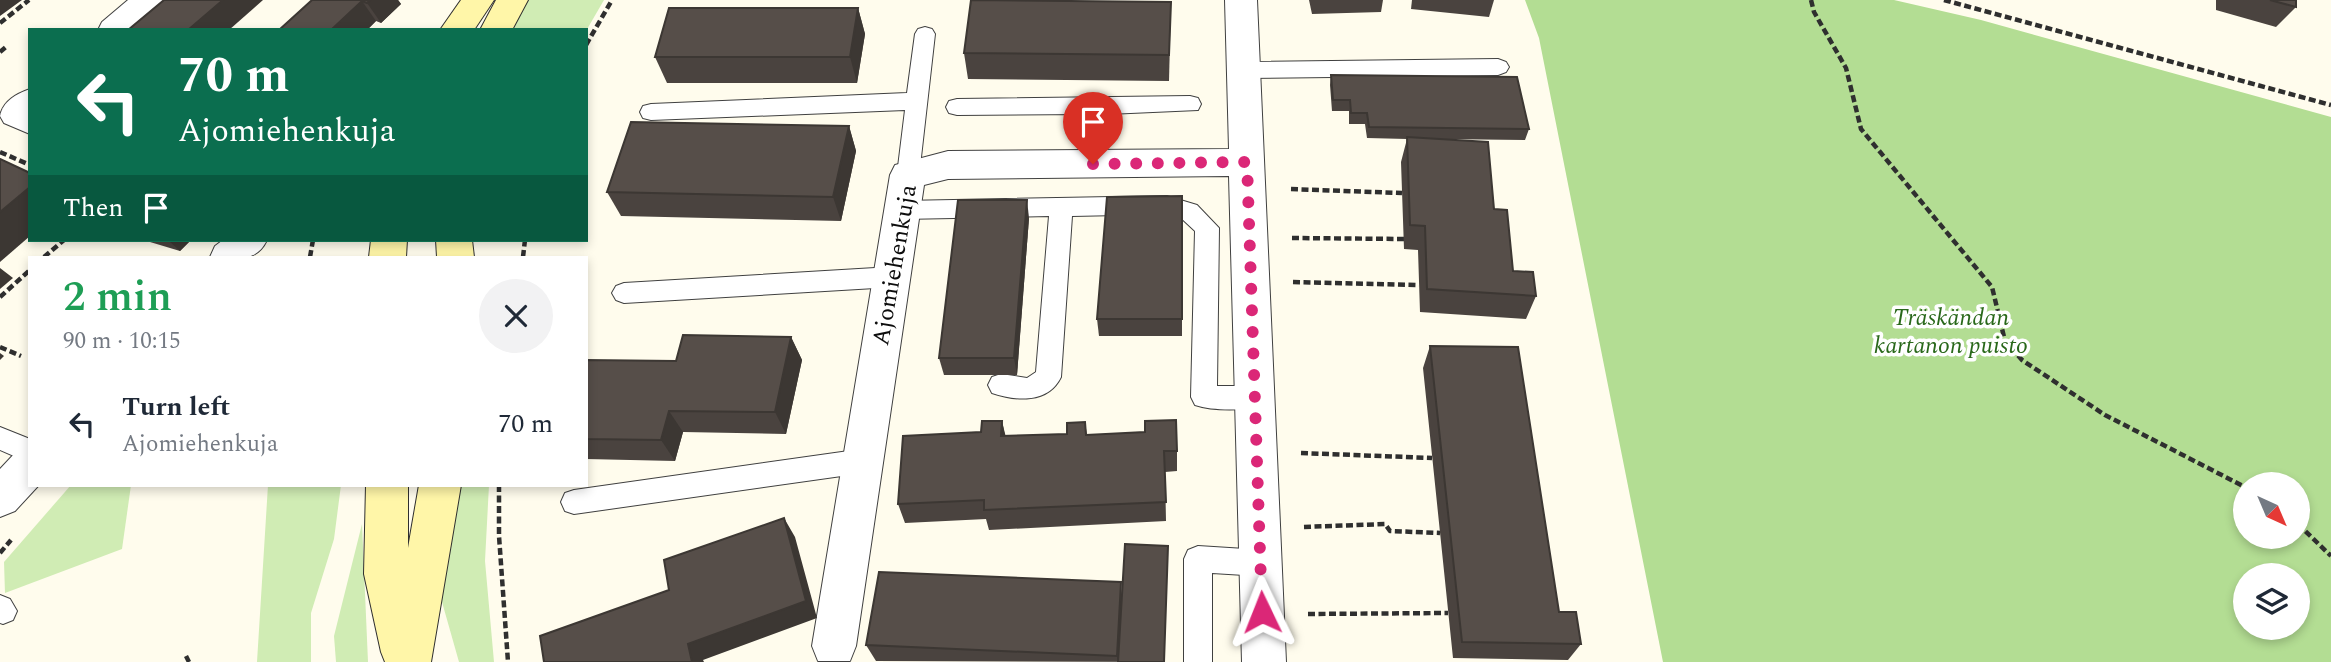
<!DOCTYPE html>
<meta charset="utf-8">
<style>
body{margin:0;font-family:Spectral,serif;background:#f2f2f3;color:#1f2937;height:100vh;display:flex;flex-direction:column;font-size:26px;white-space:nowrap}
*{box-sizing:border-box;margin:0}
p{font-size:23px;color:#747a83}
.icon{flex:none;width:38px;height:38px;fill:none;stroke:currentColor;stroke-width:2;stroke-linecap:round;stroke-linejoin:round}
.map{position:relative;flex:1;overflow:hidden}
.side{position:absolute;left:28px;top:256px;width:560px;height:231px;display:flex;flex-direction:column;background:#fff;border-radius:0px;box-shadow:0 4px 10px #0003}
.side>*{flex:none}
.hud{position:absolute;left:28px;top:28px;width:560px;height:214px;border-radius:0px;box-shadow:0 4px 10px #0003;background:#0b6e4f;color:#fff;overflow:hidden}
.needle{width:46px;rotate:136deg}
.buttons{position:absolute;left:2233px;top:472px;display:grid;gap:14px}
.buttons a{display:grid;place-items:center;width:77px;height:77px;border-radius:50%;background:#fff;box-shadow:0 4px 10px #0003;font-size:35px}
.pin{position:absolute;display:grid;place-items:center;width:60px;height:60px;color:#fff;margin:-72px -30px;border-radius:50% 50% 50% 0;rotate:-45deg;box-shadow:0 0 7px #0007}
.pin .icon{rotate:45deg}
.me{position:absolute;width:77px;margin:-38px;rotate:358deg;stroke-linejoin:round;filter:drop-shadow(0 0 5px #0008)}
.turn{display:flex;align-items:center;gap:24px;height:147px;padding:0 35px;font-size:32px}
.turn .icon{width:91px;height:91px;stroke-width:2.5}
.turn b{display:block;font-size:49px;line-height:60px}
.then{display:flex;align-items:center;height:66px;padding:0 35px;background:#0003;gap:14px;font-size:26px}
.round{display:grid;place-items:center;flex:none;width:74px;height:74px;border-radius:37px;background:#f2f2f3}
.overview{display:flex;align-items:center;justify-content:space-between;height:119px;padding:0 35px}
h1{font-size:42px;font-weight:600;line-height:52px;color:#1e9e55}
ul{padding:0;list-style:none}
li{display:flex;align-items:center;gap:21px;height:98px;padding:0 35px}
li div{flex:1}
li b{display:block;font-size:26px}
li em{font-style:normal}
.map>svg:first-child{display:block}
.green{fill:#d0ecb4}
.forest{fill:#b3dd93;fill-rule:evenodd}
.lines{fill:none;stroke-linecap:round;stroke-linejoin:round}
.service-casing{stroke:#404040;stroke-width:2}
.minor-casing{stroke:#404040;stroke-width:2}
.secondary-casing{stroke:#2f2f2f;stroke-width:2}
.path{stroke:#2f2f2f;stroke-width:4.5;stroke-dasharray:7 3.5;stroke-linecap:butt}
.service{fill:#fff;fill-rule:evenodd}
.minor{fill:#fff;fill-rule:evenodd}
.secondary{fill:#fff6a8;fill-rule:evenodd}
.wall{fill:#4a433f}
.shaded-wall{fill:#3c3733}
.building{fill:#564e49;stroke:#3c3733;stroke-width:2}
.route{stroke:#db2777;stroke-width:12;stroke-dasharray:0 21.6}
.labels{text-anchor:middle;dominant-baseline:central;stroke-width:7;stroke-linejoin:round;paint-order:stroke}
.street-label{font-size:24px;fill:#0d0d0d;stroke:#fff}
.park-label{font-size:24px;font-style:italic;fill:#29681a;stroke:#fff}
</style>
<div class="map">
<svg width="2331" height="662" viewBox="0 0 2331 662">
<rect width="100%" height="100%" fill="#fffced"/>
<g class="green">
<polygon points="527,0 604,0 586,31 512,30"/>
<polygon points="71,485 131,485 122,549 5,593 4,562"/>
<polygon points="268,485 341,485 334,539 311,613 311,662 257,662"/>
<polygon points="455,485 489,485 485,561 494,662 459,662 442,602 442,574"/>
<polygon points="362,524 368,662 336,662 334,636"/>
</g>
<path class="forest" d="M1525,0h369l87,20 350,97v545h-668l-124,-624zM2245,485h53v52h-53zM2245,576h53v52h-53z"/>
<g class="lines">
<g class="service-casing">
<g id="service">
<polygon points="925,27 932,29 935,34 919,175 916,181 908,184 900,181 897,175 905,110 651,120 643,118 640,112 643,106 651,104 907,93 915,34 918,29"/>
<polygon points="1498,59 1506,62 1509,67 1506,72 1498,75 1243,78 1235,75 1232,70 1235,65 1243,62"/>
<polygon points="1190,96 1198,98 1201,104 1198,110 1108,114 1104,164 1101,170 1093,173 1085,170 1082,164 1086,114 957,115 949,113 946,107 949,101 957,99"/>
<path d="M1167,196l30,9 22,23 -2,158h38l9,3 4,8 -4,8c-18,6 -51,6 -69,0l-4,-8 4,-166 -14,-13 -14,-4 -95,2 -11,161c-13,27 -45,24 -69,16l-4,-8 4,-8 9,-3 26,4 9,-6 13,-156 -147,3 -8,-3 -3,-6 3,-6 8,-3z"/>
<polygon points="892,267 900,270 904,277 900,284 892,287 624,303 616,300 612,293 616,286 624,283"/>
<polygon points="0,427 30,439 30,463 0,450"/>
<polygon points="863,449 872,453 876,461 872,469 863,473 574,514 565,511 561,502 565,493 574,490"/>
<polygon points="1198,546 1261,550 1271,554 1275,563 1271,572 1261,576 1212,573 1212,662 1184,662 1184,559 1188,550"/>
<polygon points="0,595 10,599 17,611 13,620 3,624 0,623"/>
</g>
</g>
<g class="minor-casing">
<g id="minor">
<polygon points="128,0 165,0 160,8 135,30 98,30 102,22"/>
<polygon points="1225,0 1257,0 1286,662 1242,662 1229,176 948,179 924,185 856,646 850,661 818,661 812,646 890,175 895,165 948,151 1229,149"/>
<path d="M30,89v45l-26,-11 -4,-7c3,-15 16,-22 30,-27z"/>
<path d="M223,240h44c-12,25 -33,17 -57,17l5,-11z"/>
<polygon points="30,448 30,485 39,485 15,511 0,517 0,469 15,453"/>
</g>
</g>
<g class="secondary-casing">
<g id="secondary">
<polygon points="461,0 494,0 474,30 440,30"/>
<polygon points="496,0 528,0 512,30 480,30"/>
<polygon points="371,240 407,240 406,257 369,257"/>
<polygon points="436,240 472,240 474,257 437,257"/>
<polygon points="366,485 408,485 408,548 419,485 461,485 431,662 385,662 381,652 364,574"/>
</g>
</g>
<g class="path">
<polyline points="1811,0 1814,12 1846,68 1861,129 1992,287 2005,341 2022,360 2105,415 2245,487"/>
<polyline points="1944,0 2331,105"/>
<polyline points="0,23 29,0"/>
<polyline points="586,45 612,0"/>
<polyline points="0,52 7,46"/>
<polyline points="0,152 30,165"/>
<polyline points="1291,189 1402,193"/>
<polyline points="1292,238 1404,239"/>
<polyline points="44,257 64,240"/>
<polyline points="310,257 313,240"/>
<polyline points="523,257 525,240"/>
<polyline points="1293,282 1419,285"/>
<polyline points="0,297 30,270"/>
<polyline points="0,347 21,356"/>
<polyline points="1301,453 1432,458"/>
<polyline points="499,485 499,536 508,662"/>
<polyline points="2298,524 2331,556"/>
<polyline points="1304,527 1385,524 1390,531 1440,533"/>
<polyline points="0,553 11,540"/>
<polyline points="1308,614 1448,613"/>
<polyline points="186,656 189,662"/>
</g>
<use href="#service" class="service"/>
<use href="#minor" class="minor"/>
<use href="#secondary" class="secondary"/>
</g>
<g class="wall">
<polygon points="312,0 398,0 401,4 381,23 376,21 367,30 279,30"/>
<polygon points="1309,0 1383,0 1381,12 1312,14"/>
<polygon points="1412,0 1494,0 1489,17 1411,9"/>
<polygon points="2216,0 2296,0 2296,7 2276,27 2216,10"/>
<polygon points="1171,2 1169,81 968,79 964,53"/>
<polygon points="858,8 865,34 857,83 667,83 655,57"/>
<polygon points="1331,75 1529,129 1525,140 1437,139 1494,209 1513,271 1536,296 1526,319 1420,312 1418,250 1404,249 1401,162 1407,139 1367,138 1365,124 1349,124 1349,111 1332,111 1330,85"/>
<polygon points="849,126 856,151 841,221 621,216 607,192"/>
<polygon points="1182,196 1182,336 1099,336 1097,319"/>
<polygon points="1029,218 1017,375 944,375 939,358"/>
<polygon points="148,240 191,240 180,251 150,242"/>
<polygon points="791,337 802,360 786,434 683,432 675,461 586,459 586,360 676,361"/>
<polygon points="1430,346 1559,612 1581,644 1568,660 1453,658 1423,368"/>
<polygon points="1002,421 1005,436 1067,434 1085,422 1087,435 1177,451 1177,471 1165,472 1166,521 989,530 986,519 905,523 898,504 981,432"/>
<polygon points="1122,594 1164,662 876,661 866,645"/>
</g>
<g class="shaded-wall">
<polygon points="0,0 22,0 0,16"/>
<polygon points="223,0 263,0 229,30 188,30"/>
<polygon points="370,0 398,0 401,4 381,23 367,3"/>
<polygon points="362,1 376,21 367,30 331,30"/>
<polygon points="858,8 865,34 857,83 850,57"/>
<polygon points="849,126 856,151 841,221 833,197"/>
<polygon points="30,187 30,236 0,262 0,212"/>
<polygon points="1027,200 1029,218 1017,375 1014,358"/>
<polygon points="170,240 191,240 180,251 169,241"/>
<polygon points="0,268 13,278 0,289"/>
<polygon points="791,337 802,360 786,434 775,412"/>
<polygon points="0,353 4,356 0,360"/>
<polygon points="669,411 683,432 675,461 661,440"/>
<polygon points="1002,421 1007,442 1001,436"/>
<polygon points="784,518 795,537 817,618 703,660 704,662 692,662 688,644"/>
<polygon points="1121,582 1122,600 1118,662 1117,656"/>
</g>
<g class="building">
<polygon points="164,0 223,0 188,30 128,30"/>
<polygon points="312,0 370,0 367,3 362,1 331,30 279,30"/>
<polygon points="971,0 1171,2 1169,55 964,53"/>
<polygon points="2270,0 2296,0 2296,7"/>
<polygon points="669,8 858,8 850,57 655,57"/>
<polygon points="1331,75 1517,77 1529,129 1369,127 1367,113 1351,113 1350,100 1333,100"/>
<polygon points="631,122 849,126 833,197 607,192"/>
<polygon points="1407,137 1488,142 1494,209 1507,210 1513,271 1533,272 1536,296 1427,289 1425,226 1410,225"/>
<polygon points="0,159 30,173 30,187 0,212"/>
<polygon points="1182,196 1182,319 1097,319 1107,197"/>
<polygon points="958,200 1027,200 1014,358 939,358"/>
<polygon points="683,335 791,337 775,412 669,411 661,440 586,439 586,360 676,361"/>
<polygon points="1430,346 1518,347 1559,612 1576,612 1581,644 1462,642"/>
<polygon points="1176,420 1177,451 1164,451 1166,502 984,510 984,500 898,504 903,436 981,432 982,421 1002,421 1001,436 1067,434 1067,423 1085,422 1086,435 1145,432 1145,421"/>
<polygon points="784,518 806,601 688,644 692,662 544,662 540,636 669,590 664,560"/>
<polygon points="1125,544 1168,546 1164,662 1118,662"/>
<polygon points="879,572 1121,582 1117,656 866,645"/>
</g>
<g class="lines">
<polyline class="route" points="1093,164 1247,162 1262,612"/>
</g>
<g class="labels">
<g class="street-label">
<text transform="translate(895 265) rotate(-80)">Ajomiehenkuja</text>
</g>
<g class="park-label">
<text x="1951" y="318">Träskändan<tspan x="1951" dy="28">kartanon puisto</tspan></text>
</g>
</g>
</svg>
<div class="buttons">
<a><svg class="needle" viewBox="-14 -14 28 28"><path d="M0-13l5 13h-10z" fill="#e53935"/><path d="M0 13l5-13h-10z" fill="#747a83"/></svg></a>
<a><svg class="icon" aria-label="layers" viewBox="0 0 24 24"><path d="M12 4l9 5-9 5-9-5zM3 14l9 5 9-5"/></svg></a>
</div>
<div class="pin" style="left:1093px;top:164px;background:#d93025"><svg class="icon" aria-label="arrive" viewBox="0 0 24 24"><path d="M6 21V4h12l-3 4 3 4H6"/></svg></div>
<svg class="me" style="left:1262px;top:612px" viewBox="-20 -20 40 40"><path d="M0-17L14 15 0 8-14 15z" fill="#db2777" stroke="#fff" stroke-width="4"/></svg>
<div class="hud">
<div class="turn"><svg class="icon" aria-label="left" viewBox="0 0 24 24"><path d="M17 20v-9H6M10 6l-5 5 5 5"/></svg><div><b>70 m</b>Ajomiehenkuja</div></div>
<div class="then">Then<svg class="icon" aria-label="arrive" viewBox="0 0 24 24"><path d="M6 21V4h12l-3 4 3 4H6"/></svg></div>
</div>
<section class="side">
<div class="overview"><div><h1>2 min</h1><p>90 m · 10:15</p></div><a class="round"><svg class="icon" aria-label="close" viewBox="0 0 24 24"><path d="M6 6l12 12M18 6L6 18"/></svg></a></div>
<ul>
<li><svg class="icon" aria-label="left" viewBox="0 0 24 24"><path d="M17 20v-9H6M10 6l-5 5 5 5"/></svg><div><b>Turn left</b><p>Ajomiehenkuja</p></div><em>70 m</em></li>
</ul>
</section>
</div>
